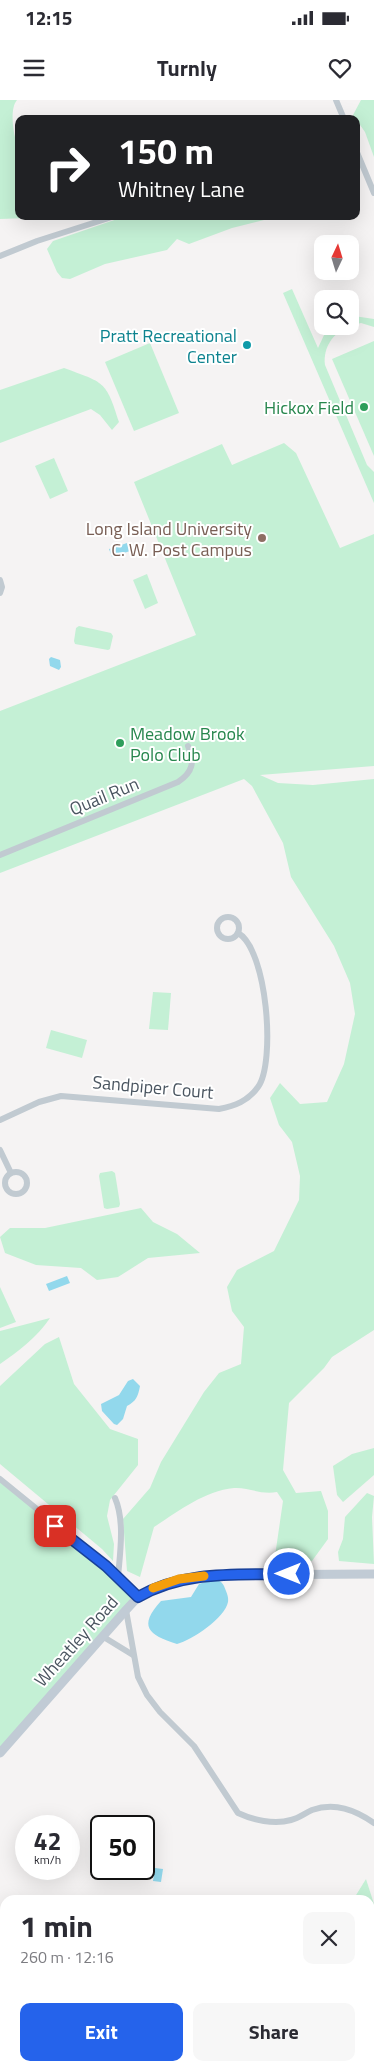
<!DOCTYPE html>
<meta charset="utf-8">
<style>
body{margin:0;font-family:"Titillium Web",sans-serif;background:#f7f7f7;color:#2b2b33;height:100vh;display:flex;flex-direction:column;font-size:19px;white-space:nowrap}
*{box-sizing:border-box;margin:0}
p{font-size:16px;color:#7c7c81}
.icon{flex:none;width:28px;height:28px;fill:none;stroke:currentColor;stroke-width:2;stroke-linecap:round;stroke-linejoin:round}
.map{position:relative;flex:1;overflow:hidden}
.side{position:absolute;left:0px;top:1795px;width:375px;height:176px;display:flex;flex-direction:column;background:#fff;border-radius:15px 15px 0 0;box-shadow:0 5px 20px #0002}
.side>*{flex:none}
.hud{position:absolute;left:15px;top:15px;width:345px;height:105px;border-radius:10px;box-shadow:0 5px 20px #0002;background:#202124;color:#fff;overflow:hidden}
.needle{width:32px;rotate:4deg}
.fabs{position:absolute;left:314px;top:135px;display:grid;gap:10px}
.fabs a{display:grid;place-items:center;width:45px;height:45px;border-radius:10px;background:#fff;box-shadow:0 5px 20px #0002;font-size:25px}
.speed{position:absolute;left:15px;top:1715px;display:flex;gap:10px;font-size:25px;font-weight:700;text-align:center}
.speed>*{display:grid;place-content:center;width:65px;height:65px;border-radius:50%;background:#fff;box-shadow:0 5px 20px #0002;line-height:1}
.speed small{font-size:12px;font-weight:400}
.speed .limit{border:2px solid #111;border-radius:8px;background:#fff;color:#111}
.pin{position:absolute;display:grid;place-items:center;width:42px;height:42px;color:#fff;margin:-21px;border-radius:10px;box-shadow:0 2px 8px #0006}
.me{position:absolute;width:55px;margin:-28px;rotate:270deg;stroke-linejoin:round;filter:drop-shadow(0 0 4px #0008)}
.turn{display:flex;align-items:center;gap:18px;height:105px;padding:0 20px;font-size:22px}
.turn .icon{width:65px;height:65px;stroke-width:2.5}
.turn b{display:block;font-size:35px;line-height:42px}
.round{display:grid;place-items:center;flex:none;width:52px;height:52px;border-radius:10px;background:#f7f7f7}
.head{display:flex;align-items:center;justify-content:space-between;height:85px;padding:0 20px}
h1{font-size:30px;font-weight:700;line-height:38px}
.button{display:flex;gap:10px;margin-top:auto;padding:10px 20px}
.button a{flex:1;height:58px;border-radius:10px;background:#2563eb;color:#fff;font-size:20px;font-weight:700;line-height:58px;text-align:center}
.button a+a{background:#f7f7f7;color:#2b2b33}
.status{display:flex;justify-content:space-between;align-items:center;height:35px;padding:0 25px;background:#fff;direction:ltr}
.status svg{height:14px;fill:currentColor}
header{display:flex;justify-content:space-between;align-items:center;height:65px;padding:0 20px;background:#fff;font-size:22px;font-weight:700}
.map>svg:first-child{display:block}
.green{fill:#c4f0d5}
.water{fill:#92d8ec}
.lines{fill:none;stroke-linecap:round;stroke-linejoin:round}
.street{stroke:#c1cad1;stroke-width:6}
.secondary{stroke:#c1cbd5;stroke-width:9}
.route-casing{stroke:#184099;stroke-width:12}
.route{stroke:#2563eb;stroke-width:9}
.slow{stroke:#f59e0b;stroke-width:9}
.culture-dot{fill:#0f9aa8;stroke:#fff;stroke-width:2}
.leisure-dot{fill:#2e9e5b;stroke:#fff;stroke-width:2}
.education-dot{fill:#8d6e63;stroke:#fff;stroke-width:2}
.labels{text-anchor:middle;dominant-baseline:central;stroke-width:4;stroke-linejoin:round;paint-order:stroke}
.culture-label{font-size:18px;fill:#0d838f;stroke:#fff;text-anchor:end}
.leisure-label{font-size:18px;fill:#27864d;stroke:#fff;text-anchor:end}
.education-label{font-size:18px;fill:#785e54;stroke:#fff;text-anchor:end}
.street-label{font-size:18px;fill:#4a5560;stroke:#fff}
</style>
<div class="status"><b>12:15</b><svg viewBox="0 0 49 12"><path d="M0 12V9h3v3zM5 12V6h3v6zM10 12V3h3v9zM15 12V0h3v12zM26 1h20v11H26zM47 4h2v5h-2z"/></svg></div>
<header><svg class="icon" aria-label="menu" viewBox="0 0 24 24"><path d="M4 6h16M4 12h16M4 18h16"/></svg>Turnly<svg class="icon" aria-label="heart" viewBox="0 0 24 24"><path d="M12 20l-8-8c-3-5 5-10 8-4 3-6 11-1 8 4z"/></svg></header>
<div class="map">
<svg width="374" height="1971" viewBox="0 0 374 1971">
<rect width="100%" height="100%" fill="#f5f3f3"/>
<g class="green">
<path d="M0,0h17c-7,8 -4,28 -2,37l4,1v78h10l-1,2 -28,1z"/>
<polygon points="361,0 374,0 374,57 365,32 353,15"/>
<polygon points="126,116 280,116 232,128 189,144 177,139 167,150 105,164 70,179 62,178 57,172 47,149 53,141"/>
<path d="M292,189l26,59 7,-15 7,-7h16c-15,8 -25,21 -23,39l42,100 7,7v31l-91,-210z"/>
<polygon points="354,216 374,219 374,227 361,223 350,226 350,217"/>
<polygon points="374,241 374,356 332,259"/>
<polygon points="150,243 179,313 134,331 105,262"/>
<path d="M64,268c40,15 42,12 55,54l-7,8 -12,-15 -9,-6 -91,34v-53z"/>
<path d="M284,343l12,10 44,95 34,-14v232l-114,9 18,8 35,2 61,-6v551l-42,27 -8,11 -35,35 -6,67 13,23 25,-2 7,20v28l-16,22 -23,3 -14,-8 8,-55 -6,-9c-17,3 -29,-5 -43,-4 -30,3 -55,23 -80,39l-14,50 -13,-6 -4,-52 27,-31 11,-26 43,-70 15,-19 22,-9 3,-37 -12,-16 -5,-24 10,-17 37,-19 25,-51 1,-24 -8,-34 -13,-17 -9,-27 10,-15 20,21 27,-2 17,-38 11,-50 -5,-31 -16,-37 -43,-69 -8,-34 -31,-57 -8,-7 -244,94v-162l196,-76 -62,-153 88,-38 10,21z"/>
<polygon points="54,358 68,391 50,399 35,366"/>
<polygon points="147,474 158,503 145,509 133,480"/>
<polygon points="79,526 111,533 113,536 110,549 108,550 75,544 74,541 76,528"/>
<polygon points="153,892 171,893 168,930 149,929"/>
<polygon points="51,930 87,940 82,958 46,948"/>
<polygon points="112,1071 115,1073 120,1104 119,1107 107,1109 104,1108 99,1076 100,1073"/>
<polygon points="141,1108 153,1122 177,1134 200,1153 148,1158 118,1177 97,1180 81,1168 36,1165 5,1153 0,1137 10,1128 45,1128"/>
<polygon points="0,1187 16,1222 0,1228"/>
<path d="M50,1218c-13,19 -31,33 -50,46v-33z"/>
<polygon points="59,1237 74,1284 110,1329 138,1339 138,1365 110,1400 107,1416 114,1444 113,1461 102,1449 0,1364 0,1286 45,1244"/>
<polygon points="374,1348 374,1375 343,1402 337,1395 333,1366 352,1354"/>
<polygon points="0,1379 138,1497 0,1653"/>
<polygon points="367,1393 374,1396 372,1417 374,1464 339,1461 338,1452 343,1439 345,1417"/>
<polygon points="366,1779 374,1804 374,1875 370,1870 370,1800 353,1800"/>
<polygon points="374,1880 374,1971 285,1971 281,1966 370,1966 370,1884"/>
<polygon points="5,1915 5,1966 23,1966 22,1971 0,1971 0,1919"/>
<polygon points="208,1966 229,1966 242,1971 206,1971"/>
</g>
<g class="water">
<polygon points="127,443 130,451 112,457 109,449"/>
<polygon points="51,557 60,560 61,567 59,570 50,566 49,559"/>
<polygon points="67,1176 70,1183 49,1191 46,1184"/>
<path d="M133,1279l7,7c-2,11 -4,15 -13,20l-4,13 -6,6 -3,-1 -12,-13 -1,-7 18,-9 9,-14z"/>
<path d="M211,1480c6,0 10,0 13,6 2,5 5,11 4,16 -3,16 -36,38 -51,42 -29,-9 -39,-18 -16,-43l30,-4 8,-13z"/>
<polygon points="155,1768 163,1769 161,1782 153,1781"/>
</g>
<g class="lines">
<g class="street">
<polyline points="336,0 344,19"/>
<polyline points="356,50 374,93"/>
<polyline points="0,156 37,141 115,116"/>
<polyline points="0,480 2,487 0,493"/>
<path d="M0,755l178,-73c15,-10 17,-20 10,-36"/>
<circle cx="228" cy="828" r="11"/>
<path d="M0,1020l39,-18 22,-6 158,13c16,-3 29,-8 39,-22 18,-25 9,-138 -20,-154"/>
<polyline points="0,1050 11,1073"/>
<circle cx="16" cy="1083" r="11"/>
<polyline points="0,1379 107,1466 138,1497"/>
<path d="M115,1398c10,23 5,55 3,79"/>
<path d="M126,1510l12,67 9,18 13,17 34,34 44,67c15,7 36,12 53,7 8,-2 14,-7 21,-10 23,-8 43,0 62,13"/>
<polyline points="102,1536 133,1555"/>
</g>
<polyline class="secondary" points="0,1653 126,1510 138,1497 154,1488 179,1479 212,1475 374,1474"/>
</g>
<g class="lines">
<g class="route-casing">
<path id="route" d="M55,1426l51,40 32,31c47,-27 99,-22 151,-23"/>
</g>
<use href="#route" class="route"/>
<polyline class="slow" points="153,1488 179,1479 204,1476"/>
</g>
<circle class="culture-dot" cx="247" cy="245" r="5"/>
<g class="leisure-dot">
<circle cx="364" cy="307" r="5"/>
<circle cx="120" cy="643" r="5"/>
</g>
<circle class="education-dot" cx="262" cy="438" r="5"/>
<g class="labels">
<g class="culture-label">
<text x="237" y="235">Pratt Recreational<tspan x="237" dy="21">Center</tspan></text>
</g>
<g class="leisure-label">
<text x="354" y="307">Hickox Field</text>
<text x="130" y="633" text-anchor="start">Meadow Brook<tspan x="130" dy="21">Polo Club</tspan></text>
</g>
<g class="education-label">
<text x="252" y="428">Long Island University<tspan x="252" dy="21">C. W. Post Campus</tspan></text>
</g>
<g class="street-label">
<text transform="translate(104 696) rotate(-22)">Quail Run</text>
<text transform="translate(153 987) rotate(5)">Sandpiper Court</text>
<text transform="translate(76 1541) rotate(-48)">Wheatley Road</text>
</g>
</g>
</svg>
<div class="fabs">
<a><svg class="needle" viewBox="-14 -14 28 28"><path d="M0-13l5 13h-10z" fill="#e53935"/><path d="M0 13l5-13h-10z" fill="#7c7c81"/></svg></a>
<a><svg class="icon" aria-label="search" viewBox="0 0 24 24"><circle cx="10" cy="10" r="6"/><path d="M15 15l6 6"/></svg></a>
</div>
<div class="speed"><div>42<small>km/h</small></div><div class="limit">50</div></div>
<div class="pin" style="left:55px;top:1426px;background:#d93025"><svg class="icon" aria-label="arrive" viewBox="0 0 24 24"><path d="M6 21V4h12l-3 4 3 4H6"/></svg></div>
<svg class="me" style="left:289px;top:1474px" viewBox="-20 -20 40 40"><circle r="17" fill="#2563eb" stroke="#fff" stroke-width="3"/><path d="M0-11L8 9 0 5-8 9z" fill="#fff"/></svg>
<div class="hud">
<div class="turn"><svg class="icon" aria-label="right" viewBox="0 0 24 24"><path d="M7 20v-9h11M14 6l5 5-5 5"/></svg><div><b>150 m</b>Whitney Lane</div></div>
</div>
<section class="side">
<div class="head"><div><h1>1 min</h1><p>260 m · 12:16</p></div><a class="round"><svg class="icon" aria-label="close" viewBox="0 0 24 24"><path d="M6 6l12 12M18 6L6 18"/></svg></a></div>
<div class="button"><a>Exit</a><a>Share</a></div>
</section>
</div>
